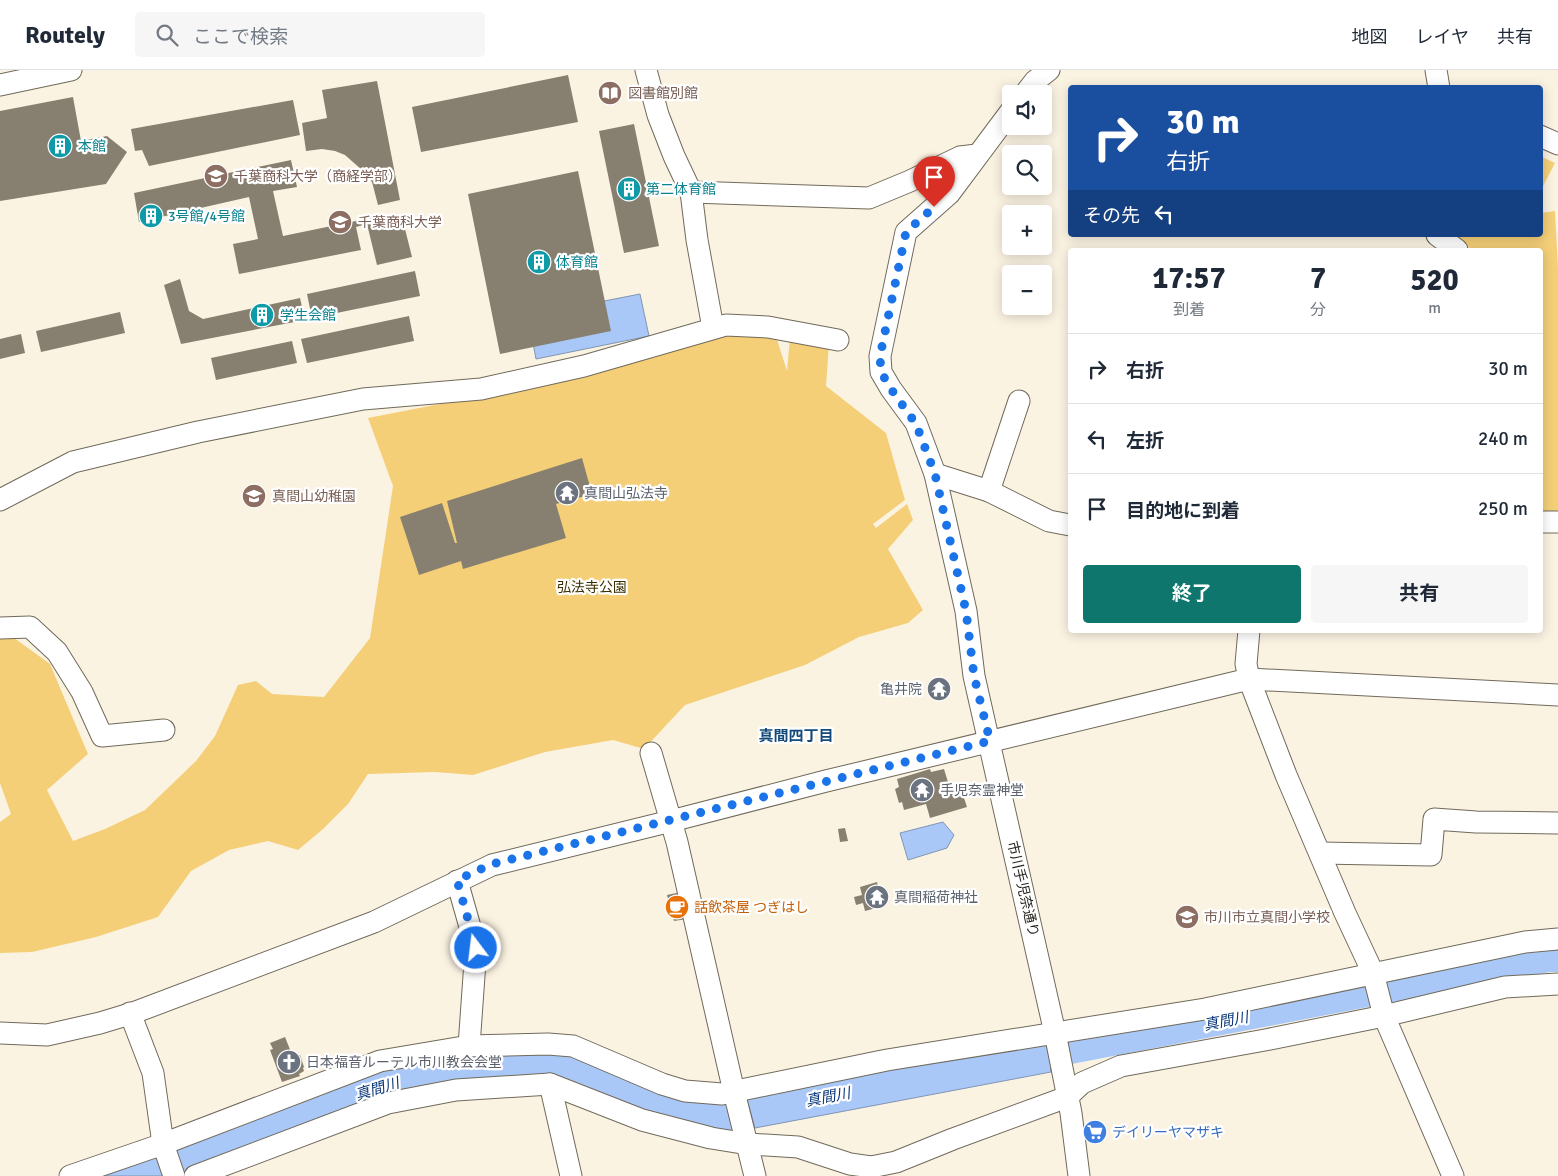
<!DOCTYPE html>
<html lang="ja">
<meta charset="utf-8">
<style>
body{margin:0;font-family:Signika,"Noto Sans JP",sans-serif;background:#f6f6f7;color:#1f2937;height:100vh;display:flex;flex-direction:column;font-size:19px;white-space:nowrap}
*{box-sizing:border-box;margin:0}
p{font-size:16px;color:#747a83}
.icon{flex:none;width:28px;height:28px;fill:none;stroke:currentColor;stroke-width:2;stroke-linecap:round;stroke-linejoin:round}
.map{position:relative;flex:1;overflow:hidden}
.side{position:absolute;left:1068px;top:178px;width:475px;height:385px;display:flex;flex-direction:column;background:#fff;border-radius:5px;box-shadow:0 2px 12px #0003}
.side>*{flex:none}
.top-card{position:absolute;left:1068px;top:15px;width:475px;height:152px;border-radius:5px;box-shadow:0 2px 12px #0003;background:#1a4fa0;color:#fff;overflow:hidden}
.buttons{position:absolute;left:1002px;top:15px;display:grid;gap:10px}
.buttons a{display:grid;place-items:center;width:50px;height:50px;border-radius:5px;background:#fff;box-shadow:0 2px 12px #0003;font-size:25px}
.pin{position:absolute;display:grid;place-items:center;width:42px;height:42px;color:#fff;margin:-51px -21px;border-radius:50% 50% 50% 0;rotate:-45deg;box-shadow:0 0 5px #0007}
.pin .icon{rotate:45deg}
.me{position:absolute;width:55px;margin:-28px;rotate:345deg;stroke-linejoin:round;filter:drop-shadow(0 0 4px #0008)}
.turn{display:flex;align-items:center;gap:18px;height:105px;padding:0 15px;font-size:22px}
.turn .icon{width:65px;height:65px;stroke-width:2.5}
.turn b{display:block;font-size:35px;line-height:42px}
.then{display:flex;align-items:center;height:48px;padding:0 15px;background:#0003;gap:10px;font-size:19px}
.eta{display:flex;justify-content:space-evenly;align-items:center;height:85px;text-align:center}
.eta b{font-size:30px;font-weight:700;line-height:35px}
.button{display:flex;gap:10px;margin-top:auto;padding:10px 15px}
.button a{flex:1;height:58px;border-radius:5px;background:#0f766e;color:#fff;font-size:20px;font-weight:700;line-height:58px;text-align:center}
.button a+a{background:#f6f6f7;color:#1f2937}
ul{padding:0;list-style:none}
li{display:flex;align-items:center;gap:15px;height:70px;padding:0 15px;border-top:1px solid #e0e1e3}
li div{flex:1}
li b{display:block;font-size:19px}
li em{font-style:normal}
header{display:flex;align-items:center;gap:30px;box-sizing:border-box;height:70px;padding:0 25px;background:#fff;border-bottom:1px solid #e0e1e3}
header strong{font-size:24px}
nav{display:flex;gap:28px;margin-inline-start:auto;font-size:18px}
.search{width:350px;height:45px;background:#f6f6f7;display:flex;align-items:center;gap:12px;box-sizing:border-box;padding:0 18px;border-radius:5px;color:#747a83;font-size:19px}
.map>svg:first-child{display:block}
.green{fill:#f4cf78}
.water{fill:#aac8f7;stroke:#8195b4}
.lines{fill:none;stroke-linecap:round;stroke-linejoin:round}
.river{stroke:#aac8f7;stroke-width:28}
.building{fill:#878071}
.minor-casing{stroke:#706a5b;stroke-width:23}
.minor{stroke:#fff;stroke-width:21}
.route{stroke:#1a73e8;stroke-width:9;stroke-dasharray:0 16.2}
.labels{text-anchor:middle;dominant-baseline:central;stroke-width:4.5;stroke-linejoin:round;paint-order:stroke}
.education-label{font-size:14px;fill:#785e54;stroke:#fff;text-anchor:start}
.culture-label{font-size:14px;fill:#0d838f;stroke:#fff;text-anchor:start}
.worship-label{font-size:14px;fill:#5b616d;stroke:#fff;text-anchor:start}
.park-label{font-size:14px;fill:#3d2e02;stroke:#fff}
.street-label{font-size:14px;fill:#211f19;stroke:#fff}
.food-label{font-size:14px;fill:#c56008;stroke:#fff;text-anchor:start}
.shop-label{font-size:14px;fill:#366cbe;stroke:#fff;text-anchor:start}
.neighbourhood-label{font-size:15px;font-weight:bold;fill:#14497b;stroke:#fff}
.water-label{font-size:15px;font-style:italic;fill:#093678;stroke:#fff}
</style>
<header>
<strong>Routely</strong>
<div class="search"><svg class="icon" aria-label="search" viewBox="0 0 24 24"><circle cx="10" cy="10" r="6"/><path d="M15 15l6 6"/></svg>ここで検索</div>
<nav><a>地図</a><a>レイヤ</a><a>共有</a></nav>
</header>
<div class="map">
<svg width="1558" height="1106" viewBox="0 0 1558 1106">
<rect width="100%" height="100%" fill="#fbf3e2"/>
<g class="green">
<polygon points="1540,86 1555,93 1540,122"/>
<polygon points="1555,141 1558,199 1558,447 1540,444 1540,180 1472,180 1456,165 1540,165 1540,143"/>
<polygon points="773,257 787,301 790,268 829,274 826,316 886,363 905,430 873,454 876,458 907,434 913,450 888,479 923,540 908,553 859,567 805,595 685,635 644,679 613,670 545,682 473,705 435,702 368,704 348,734 323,759 298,780 268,771 229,780 191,801 158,847 96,867 32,882 0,883 0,752 11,744 0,713 0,568 10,565 50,594 88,684 47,720 73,771 105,759 145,740 196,691 215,666 238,615 256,611 272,624 324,627 370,568 393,416 368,348 557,311 708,266"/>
</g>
<g class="water">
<polygon points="640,224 649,266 536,289 528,246"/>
<polygon points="943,752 954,765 947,778 908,790 900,763"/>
<polygon points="1045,964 1051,1002 755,1058 747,1029"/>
<polygon points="569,983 727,1031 735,1065 643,1042 552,1007 388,1025 173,1106 86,1106 380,999 469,986"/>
</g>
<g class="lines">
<polyline class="river" points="1034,987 1549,888 1558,888"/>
</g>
<g class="building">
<polygon points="568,5 578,52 421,82 412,37"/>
<polygon points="377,11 400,130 378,135 372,112 362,100 345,85 335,81 322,79 306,81 302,53 327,48 322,20"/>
<polygon points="73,27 81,71 107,66 127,82 106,114 0,131 0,41"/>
<polygon points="293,30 300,65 149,96 142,80 135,81 131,59"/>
<polygon points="634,54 659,176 624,183 599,61"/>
<polygon points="291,90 297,117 273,121 283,166 385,145 385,150 402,147 412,187 377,195 367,154 356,157 361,180 239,204 233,174 258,169 249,127 139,152 134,123"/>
<polygon points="578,101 611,261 500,284 468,124"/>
<polygon points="415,201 420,226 312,248 307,224"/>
<polygon points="180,209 189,241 203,249 300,228 305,250 181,274 164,215"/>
<polygon points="120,242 125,263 41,282 36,261"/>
<polygon points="409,246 414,271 307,293 301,269"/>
<polygon points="21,264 25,283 0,289 0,269"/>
<polygon points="292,271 297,293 216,310 211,288"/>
<polygon points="582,388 592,424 556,434 566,468 463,499 461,491 419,505 400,447 442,433 455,473 457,473 447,431"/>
<polygon points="930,699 931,702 944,699 951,722 961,719 967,737 930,748 926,734 904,740 902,732 899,733 895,719 899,717 897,709"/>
<polygon points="845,758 848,771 840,772 838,759"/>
<polygon points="877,812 879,820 883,819 886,830 882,831 884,836 865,841 863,833 856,835 854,827 862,825 860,817"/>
<polygon points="681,822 687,849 674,851 667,825"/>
<polygon points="285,967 293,987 300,985 304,997 303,998 304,1001 299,1004 300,1006 282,1012 270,980 273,979 270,973"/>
</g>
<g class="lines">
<g class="minor-casing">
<g id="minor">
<polyline points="646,0 658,45 674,86 691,122 697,170 713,258"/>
<polyline points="1436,0 1439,18"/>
<polyline points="0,15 71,0"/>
<polyline points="1025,24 1035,11 1049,0"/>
<polyline points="1011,41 949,124 906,162 880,286 881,302 891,319 916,353 935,404 966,541 974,606 1055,963 1071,1043 1079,1106"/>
<polyline points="1540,66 1558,74"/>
<polyline points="691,122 869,128 910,111 960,87 977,85"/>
<polyline points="1437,165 1457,180"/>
<polyline points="935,404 989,421 1049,451 1070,455"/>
<polyline points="989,421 1019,331"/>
<polyline points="0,430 73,392 198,362 363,329 481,319 584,296 726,255 768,257 838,270"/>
<polyline points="1540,452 1558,452"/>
<polyline points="0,558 30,557 57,582 82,622 102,666 164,660"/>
<polyline points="1249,560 1246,594 1249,609 1286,705 1345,843 1373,903 1384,946 1453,1106"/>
<polyline points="651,683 677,772 734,1022 755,1106"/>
<polyline points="1320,783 1431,785 1434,749 1476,752 1558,753"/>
<polyline points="457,811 476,878 469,976"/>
<polyline points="130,943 153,1003 163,1074 174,1106"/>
<polyline points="0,963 47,965 100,953 133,943 374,852 492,795 671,751 826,711 1249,609 1558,625"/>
<polyline points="550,1014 571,1106"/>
<polyline points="70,1106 163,1074 380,991 469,976 548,974 573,976 662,1014 685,1021 722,1024 887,990 1205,939 1525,872 1558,869"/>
<polyline points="195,1106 388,1033 456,1020 550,1014 642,1050 711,1068 748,1074 798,1077 850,1094 871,1097 896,1092 953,1069 1067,1027 1082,1013 1121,996 1265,970 1384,946 1505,917 1558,914"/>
</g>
</g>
<use href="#minor" class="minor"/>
</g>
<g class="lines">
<polyline class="route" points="476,878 457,810 492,794 990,671 974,606 966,541 935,404 916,354 891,319 881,302 880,286 906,162 934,137"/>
</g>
<defs>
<g id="library-disc" transform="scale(1.25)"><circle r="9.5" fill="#8d6e63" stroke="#fff"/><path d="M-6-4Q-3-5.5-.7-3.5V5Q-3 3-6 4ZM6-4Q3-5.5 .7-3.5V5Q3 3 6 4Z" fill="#fff"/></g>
<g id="building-disc" transform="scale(1.25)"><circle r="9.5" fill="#0f9aa8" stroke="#fff"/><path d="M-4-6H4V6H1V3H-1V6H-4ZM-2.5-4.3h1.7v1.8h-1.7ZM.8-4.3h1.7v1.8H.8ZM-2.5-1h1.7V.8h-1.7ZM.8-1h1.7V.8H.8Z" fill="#fff"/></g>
<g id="university-disc" transform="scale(1.25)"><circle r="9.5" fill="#8d6e63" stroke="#fff"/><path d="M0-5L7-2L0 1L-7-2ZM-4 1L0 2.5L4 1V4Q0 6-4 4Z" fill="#fff"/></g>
<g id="temple-disc" transform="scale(1.25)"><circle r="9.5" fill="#6b7280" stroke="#fff"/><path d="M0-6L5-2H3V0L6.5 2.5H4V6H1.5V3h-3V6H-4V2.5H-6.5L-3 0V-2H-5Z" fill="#fff"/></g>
<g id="school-disc" transform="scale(1.25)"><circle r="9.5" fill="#8d6e63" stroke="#fff"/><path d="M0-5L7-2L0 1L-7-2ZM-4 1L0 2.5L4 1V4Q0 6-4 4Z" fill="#fff"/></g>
<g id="cafe-disc" transform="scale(1.25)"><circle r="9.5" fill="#e8710a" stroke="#fff"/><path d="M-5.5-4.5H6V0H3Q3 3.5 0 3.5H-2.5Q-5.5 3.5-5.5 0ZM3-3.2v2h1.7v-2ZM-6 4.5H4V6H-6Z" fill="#fff"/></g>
<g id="church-disc" transform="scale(1.25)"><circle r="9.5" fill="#6b7280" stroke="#fff"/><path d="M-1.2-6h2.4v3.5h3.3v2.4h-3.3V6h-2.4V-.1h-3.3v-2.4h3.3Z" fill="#fff"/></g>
<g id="supermarket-disc" transform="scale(1.25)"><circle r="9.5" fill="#3f7fe0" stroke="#fff"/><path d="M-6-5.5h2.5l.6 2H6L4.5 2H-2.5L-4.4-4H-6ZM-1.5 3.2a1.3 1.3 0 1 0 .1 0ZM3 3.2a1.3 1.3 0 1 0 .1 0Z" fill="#fff"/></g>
</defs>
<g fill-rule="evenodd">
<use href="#library-disc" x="610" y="23"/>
<use href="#building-disc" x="60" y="76"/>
<use href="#university-disc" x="216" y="106"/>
<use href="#building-disc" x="629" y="119"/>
<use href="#building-disc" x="151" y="146"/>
<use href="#university-disc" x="340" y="152"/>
<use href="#building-disc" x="539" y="192"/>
<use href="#building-disc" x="262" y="245"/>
<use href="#temple-disc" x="567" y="423"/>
<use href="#school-disc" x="254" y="426"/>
<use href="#temple-disc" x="939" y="619"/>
<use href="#temple-disc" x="922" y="720"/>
<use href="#temple-disc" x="877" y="827"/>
<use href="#cafe-disc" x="677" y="837"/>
<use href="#school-disc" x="1187" y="847"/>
<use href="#church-disc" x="289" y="992"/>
<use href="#supermarket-disc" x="1095" y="1062"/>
</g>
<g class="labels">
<g class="education-label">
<text x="628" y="23">図書館別館</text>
<text x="234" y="106">千葉商科大学（商経学部）</text>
<text x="358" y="152">千葉商科大学</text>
<text x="272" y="426">真間山幼稚園</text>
<text x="1204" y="847">市川市立真間小学校</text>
</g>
<g class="culture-label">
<text x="78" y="76">本館</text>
<text x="646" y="119">第二体育館</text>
<text x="168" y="146">3号館/4号館</text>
<text x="556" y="192">体育館</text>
<text x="280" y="245">学生会館</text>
</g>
<g class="worship-label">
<text x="584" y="423">真間山弘法寺</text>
<text x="922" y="619" text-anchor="end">亀井院</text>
<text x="940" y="720">手児奈霊神堂</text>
<text x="894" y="827">真間稲荷神社</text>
<text x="306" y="992">日本福音ルーテル市川教会会堂</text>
</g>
<g class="park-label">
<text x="592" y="517">弘法寺公園</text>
</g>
<g class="street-label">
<text transform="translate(1023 819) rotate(77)">市川手児奈通り</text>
</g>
<g class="food-label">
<text x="694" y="837">話飲茶屋 つぎはし</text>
</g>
<g class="shop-label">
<text x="1112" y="1062">デイリーヤマザキ</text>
</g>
<g class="neighbourhood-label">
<text x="796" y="666">真間四丁目</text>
</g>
<g class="water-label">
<text transform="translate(1226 951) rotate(-11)">真間川</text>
<text transform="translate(377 1019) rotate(-17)">真間川</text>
<text transform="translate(828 1027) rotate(-11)">真間川</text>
</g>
</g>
</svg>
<div class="buttons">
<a><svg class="icon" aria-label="sound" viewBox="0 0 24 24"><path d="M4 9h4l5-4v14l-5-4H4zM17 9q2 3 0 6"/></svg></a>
<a><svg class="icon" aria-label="search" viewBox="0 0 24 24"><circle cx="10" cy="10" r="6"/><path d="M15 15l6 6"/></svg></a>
<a>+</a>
<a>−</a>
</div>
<div class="pin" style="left:934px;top:137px;background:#d93025"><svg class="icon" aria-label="arrive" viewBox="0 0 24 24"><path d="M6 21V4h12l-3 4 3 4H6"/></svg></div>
<svg class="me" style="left:476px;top:878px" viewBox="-20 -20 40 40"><circle r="17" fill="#1a73e8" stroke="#fff" stroke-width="3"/><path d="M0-11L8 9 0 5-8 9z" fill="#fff"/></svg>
<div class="top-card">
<div class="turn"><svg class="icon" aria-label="right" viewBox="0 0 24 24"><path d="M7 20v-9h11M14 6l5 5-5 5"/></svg><div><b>30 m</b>右折</div></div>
<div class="then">その先<svg class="icon" aria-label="left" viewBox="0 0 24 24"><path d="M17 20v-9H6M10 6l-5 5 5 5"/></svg></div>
</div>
<section class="side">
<div class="eta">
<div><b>17:57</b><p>到着</p></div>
<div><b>7</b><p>分</p></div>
<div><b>520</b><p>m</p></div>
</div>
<ul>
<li><svg class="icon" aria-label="right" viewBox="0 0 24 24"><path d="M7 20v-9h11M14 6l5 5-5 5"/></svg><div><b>右折</b></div><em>30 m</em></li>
<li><svg class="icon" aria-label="left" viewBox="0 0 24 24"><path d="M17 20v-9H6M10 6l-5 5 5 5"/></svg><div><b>左折</b></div><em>240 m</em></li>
<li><svg class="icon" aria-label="arrive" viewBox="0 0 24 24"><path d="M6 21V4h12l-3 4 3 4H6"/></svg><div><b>目的地に到着</b></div><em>250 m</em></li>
</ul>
<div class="button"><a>終了</a><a>共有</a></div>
</section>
</div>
